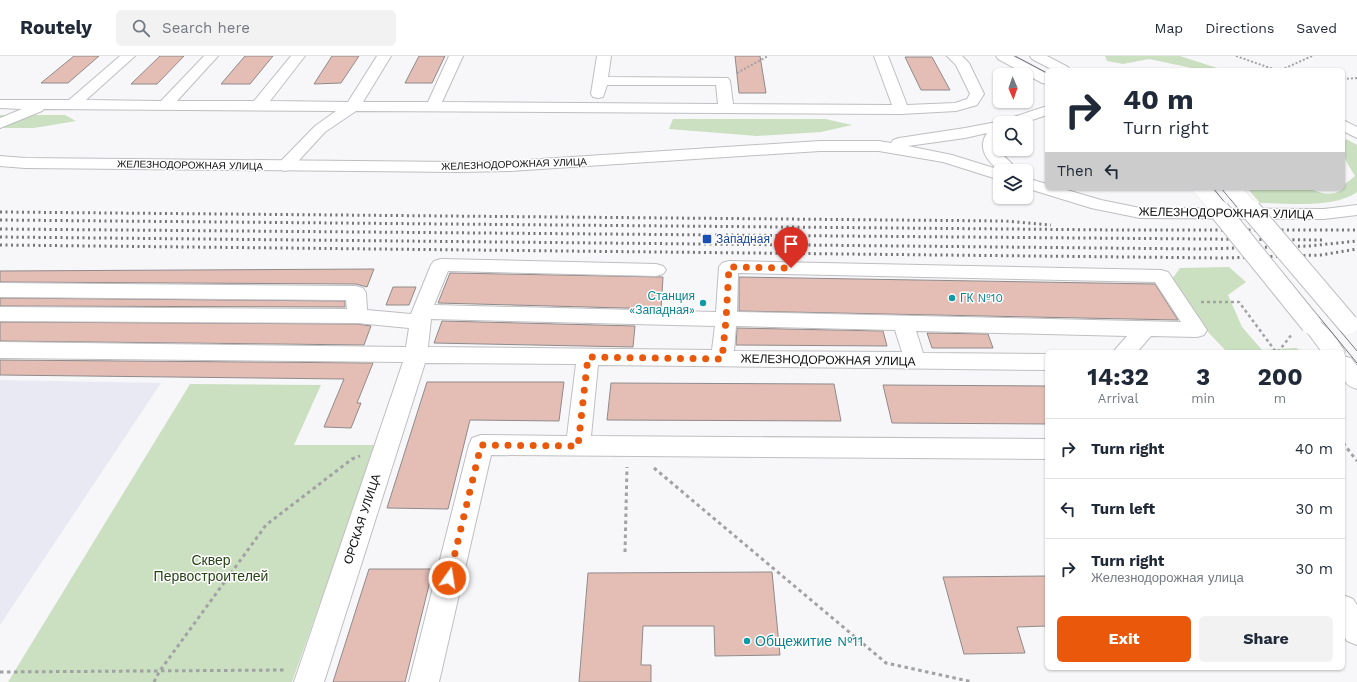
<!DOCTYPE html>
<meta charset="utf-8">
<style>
body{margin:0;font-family:"Work Sans",sans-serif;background:#f2f2f3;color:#1f2937;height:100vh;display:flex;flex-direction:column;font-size:15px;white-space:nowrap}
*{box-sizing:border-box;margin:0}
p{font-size:13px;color:#747a83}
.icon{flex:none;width:22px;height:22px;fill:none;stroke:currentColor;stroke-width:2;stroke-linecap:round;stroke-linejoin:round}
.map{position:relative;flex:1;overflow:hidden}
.details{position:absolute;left:1045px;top:294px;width:300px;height:320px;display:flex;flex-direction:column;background:#fff;border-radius:6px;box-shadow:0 1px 3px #0004}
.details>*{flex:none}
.banner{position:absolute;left:1045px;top:12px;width:300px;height:122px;border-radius:6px;box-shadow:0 1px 3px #0004;background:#fff;color:#1f2937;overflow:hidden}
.needle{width:26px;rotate:178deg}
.controls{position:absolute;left:993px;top:12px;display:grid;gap:8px}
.controls a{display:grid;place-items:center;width:40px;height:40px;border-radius:6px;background:#fff;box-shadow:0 1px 3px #0004;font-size:20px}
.pin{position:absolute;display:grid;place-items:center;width:34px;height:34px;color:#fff;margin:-41px -17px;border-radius:50% 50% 50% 0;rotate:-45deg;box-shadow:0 0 4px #0007}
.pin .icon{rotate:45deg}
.me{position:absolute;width:44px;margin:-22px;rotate:13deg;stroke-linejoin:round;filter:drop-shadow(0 0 3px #0008)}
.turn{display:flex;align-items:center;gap:14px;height:84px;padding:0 12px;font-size:18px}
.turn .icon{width:52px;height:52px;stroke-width:2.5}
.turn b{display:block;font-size:28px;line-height:34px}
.then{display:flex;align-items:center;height:38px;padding:0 12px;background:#0003;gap:8px;font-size:15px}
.eta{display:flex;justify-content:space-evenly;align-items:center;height:68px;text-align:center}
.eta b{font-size:24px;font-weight:700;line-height:28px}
.button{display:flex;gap:8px;margin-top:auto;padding:8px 12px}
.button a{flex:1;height:46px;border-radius:6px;background:#ea580c;color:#fff;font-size:16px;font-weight:700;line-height:46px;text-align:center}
.button a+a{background:#f2f2f3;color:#1f2937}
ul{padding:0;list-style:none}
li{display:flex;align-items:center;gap:12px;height:60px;padding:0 12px;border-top:1px solid #e0e1e3}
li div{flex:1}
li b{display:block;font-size:15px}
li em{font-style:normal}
header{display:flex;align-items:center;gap:24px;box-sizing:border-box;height:56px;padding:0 20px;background:#fff;border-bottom:1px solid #e0e1e3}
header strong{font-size:19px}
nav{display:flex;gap:22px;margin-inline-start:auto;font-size:14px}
.search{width:280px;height:36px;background:#f2f2f3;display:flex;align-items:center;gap:10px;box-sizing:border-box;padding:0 14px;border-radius:6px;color:#747a83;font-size:15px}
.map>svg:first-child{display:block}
.built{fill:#e9e9f4}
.green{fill:#cbdfc1}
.building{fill:#e4bdb5;stroke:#8f8b8b}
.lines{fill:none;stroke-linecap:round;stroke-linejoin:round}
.minor-casing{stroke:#bfbfc2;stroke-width:2}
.major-casing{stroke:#bfbfc2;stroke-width:2}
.path-far2{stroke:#a1a2a4;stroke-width:2;stroke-dasharray:2 2;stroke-linecap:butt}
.path-far1{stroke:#a1a2a4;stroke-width:2.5;stroke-dasharray:3 3;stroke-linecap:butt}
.path{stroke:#a1a2a4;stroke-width:3;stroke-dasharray:3.5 3.5;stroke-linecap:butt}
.minor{fill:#fff;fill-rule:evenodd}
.major{fill:#fff;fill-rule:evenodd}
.tram{stroke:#767779;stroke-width:1}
.rail{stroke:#767779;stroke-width:3;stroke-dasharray:2 3.5;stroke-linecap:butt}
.major-bridge-far1-casing{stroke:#bfbfc2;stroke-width:16;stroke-linecap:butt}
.major-bridge-casing{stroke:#bfbfc2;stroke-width:22;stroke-linecap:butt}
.major-bridge-far1{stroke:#fff;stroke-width:16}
.major-bridge{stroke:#fff;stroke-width:20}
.route{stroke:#ea580c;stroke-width:7;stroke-dasharray:0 12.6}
.transit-dot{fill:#1a4fb4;stroke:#fff;stroke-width:1.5}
.culture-dot{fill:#0f9aa8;stroke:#fff;stroke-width:1.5}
.labels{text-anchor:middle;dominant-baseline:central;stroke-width:3;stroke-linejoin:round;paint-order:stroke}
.far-street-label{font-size:10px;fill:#0e0f10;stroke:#fff}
.street-label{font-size:12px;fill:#0e0f10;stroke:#fff}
.transit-label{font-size:12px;fill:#164399;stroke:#fff;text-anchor:start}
.culture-label{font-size:12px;fill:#0d838f;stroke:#fff;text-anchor:end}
.near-park-label{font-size:14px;fill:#284317;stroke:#fff}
.near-culture-label{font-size:14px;fill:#0d838f;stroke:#fff;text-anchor:start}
</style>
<header>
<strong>Routely</strong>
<div class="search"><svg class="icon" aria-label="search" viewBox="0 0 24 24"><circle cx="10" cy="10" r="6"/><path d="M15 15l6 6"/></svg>Search here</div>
<nav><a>Map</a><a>Directions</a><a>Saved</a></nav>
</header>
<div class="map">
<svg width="1357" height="626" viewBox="0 0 1357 626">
<rect width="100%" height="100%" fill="#f7f7fa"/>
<polygon class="built" points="0,324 161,327 0,569"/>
<g class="green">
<polygon points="1105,0 1180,0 1217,12 1201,14 1149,3 1123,8 1107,5"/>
<polygon points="0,59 65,59 76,65 34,72 0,72"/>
<polygon points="673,63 825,63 852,69 821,76 757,80 669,73"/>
<path d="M1346,83l11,6v47c-24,17 -69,11 -97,11l-13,-15c18,0 37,-1 55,0 15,1 23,11 40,2l3,-6 10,-8c-7,-12 -17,-24 -9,-37z"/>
<polygon points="1229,211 1246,226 1228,239 1242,271 1262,294 1296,292 1303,296 1227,296 1207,275 1172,223 1180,212"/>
<polygon points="190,328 321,329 294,389 376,389 292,626 8,626"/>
</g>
<g class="building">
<polygon points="74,0 99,0 68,27 41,27"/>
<polygon points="160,0 184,0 157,28 131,28"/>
<polygon points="245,0 273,0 250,28 221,28"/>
<polygon points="332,0 359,0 341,27 314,28"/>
<polygon points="419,0 445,0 432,27 405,27"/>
<polygon points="735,0 760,0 766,37 739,37"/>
<polygon points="905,1 932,1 950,34 921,34"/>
<polygon points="374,213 367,231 356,228 0,226 0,215"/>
<polygon points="450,217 663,221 661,253 438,247"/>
<polygon points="739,221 1155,228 1178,264 739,255"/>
<polygon points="393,231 416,231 409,249 386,249"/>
<polygon points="0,242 345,245 345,251 0,250"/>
<polygon points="442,265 635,270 633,291 434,287"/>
<polygon points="0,266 357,268 371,270 364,289 0,285"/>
<polygon points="737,272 883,275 887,290 736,289"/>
<polygon points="927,277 988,278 993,292 932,292"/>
<polygon points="0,304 373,307 357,347 361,347 351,372 324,371 344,323 0,319"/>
<polygon points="427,326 564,326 559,365 470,364 448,453 387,452"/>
<polygon points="611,327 834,328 841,365 607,364"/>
<polygon points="883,329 1047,330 1047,368 892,367"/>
<polygon points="369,513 433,513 405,626 333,626"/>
<polygon points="772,516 780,599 715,600 714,570 643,570 641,609 651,609 651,626 579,626 588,517"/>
<polygon points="1047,520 1047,570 1017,571 1025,597 964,598 943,521"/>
</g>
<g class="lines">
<g class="minor-casing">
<g id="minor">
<polygon points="120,0 135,0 86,44 161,45 204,0 218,0 177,45 254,45 291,0 305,0 270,45 348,46 377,0 391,0 363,46 428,46 449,0 463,0 442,46 718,48 716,29 607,29 603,41 598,42 593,41 591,38 597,0 611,0 608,21 728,22 730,25 733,48 892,49 874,0 888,0 907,49 955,47 967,43 970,38 956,9 947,0 962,0 969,7 984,38 977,49 956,55 901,58 356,55 325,76 291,113 285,115 279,113 277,110 279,107 315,70 336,55 44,53 42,55 0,72 0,62 22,53 0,52 0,44 69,44"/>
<path d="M441,203l215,5 7,2 3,4 -3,4 -7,2 -208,-5 -14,34 282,7 3,-45 3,-4 7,-2 432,9 7,2 39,58 -3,5 -7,2 -46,-1 -14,16h-24l14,-16 -211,-5 7,22 124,1v16l-449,-5 -7,71 456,3v20l-556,-4 -52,227h-30l60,-237 3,-7 9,-3 86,1 9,-72 -151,-1 -101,319h-30l109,-320 -403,-4v-16l406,5 3,-19 -52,-5 -357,-2v-14l347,2 -1,-9 -346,-3v-14l356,3 7,2 3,5 1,17 44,4 20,-49 3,-4zM738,217l417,9 26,40 -444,-10zM431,263l284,7 -3,24 -284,-3zM736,270l159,4 7,22 -168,-1z"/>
<polygon points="1343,539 1353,543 1357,549 1357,589 1347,585 1343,579"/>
</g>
</g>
<g class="major-casing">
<g id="major">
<polygon points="996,0 1013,0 1047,18 1047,28 1042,27 998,3"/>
<polygon points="1030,0 1047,0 1068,11 1070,14 1053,14 1032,3"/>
<path d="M1047,50v9l-24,8h-23v14l-3,9 2,5 20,20h-19v9l-57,-18 -64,-11h-59l-310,20 -53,1 -432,-4 -25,-2v-10l25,2 432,4 53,-1 310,-20h59l12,2 2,-3 6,-2 66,-10 37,-7zM987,77c-9,14 -2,25 10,36l-45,-14 -44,-9 57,-8z"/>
<polygon points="1343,64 1357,71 1357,82 1343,75"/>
<polygon points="1026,122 1047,128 1047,132 1060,132 1101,144 1140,152 1324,153 1357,149 1357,159 1324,163 1140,162 1091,152 1026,132"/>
<path d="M1311,261c13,4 27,23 34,35l-2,3v-3h-21l-21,-28 3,-5z"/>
<path d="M1343,300l8,2 6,8v23c-18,-5 -14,-17 -14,-33z"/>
</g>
</g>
<g class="path-far2">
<polyline points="1236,0 1276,14"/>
<polyline points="1281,14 1312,0"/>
<polyline points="737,17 768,0"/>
<polyline points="1343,23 1357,22"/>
</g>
<g class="path-far1">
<polyline points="1201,246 1239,246 1276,296"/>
<polyline points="1278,296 1292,278"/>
</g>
<g class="path">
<polyline points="1343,387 1357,405"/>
<polyline points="654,412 886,607 973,626"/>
<polyline points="625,496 627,411"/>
<polyline points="0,616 286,614"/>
<polyline points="154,626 159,616 266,469 352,403 360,400"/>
</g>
<use href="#minor" class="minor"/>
<use href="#major" class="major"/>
<g class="tram">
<polyline points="1015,0 1047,17"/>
<polyline points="1213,132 1357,307"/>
<polyline points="1221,132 1357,295"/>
</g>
<g class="rail">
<polyline points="0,156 1005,165 1051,169"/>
<polyline points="0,164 1118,174 1357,174"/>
<polyline points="0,173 1324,184"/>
<polyline points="0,181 1201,193 1309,190 1357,185"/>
<polyline points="0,189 1222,202 1321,199 1357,193"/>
</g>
<g class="major-bridge-far1-casing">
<g id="major-bridge-far1">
<polyline points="1201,132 1220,155"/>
<polyline points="1232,132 1252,155"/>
</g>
</g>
<g class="major-bridge-casing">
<g id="major-bridge">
<polyline points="1219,154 1311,268"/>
<polyline points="1251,154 1348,268"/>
</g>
</g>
<use href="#major-bridge-far1" class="major-bridge-far1"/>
<use href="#major-bridge" class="major-bridge"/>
</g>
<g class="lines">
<polyline class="route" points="449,522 481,389 578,390 588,301 722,303 726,264 729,211 791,212"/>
</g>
<rect class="transit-dot" x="702" y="178" width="10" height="10" rx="2"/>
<g class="culture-dot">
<circle cx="952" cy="242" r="4"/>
<circle cx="703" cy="247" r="4"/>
<circle cx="747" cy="585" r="4"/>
</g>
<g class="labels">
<g class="far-street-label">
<text transform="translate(514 108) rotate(-2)">ЖЕЛЕЗНОДОРОЖНАЯ УЛИЦА</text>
<text transform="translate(190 109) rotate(1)">ЖЕЛЕЗНОДОРОЖНАЯ УЛИЦА</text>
</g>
<g class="street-label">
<text transform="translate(1226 157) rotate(1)">ЖЕЛЕЗНОДОРОЖНАЯ УЛИЦА</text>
<text transform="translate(828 304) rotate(1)">ЖЕЛЕЗНОДОРОЖНАЯ УЛИЦА</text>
<text transform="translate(362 463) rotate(-72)">ОРСКАЯ УЛИЦА</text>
</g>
<g class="transit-label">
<text x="716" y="183">Западная</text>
</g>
<g class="culture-label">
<text x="695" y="240">Станция<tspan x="695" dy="14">«Западная»</tspan></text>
<text x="960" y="242" text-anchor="start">ГК №10</text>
</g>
<g class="near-park-label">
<text x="211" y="504">Сквер<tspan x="211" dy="16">Первостроителей</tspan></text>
</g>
<g class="near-culture-label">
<text x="755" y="585">Общежитие №11</text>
</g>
</g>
</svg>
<div class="controls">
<a><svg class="needle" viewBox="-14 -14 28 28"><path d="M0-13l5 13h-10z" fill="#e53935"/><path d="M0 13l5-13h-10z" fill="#747a83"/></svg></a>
<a><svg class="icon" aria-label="search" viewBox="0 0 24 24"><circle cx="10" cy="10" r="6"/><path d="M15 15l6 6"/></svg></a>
<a><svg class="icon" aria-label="layers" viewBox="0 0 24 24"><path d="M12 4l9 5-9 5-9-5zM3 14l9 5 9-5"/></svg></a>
</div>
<div class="pin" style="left:791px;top:212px;background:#d93025"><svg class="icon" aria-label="arrive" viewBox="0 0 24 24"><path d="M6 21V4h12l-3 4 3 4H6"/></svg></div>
<svg class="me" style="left:449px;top:522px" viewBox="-20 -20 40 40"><circle r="17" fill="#ea580c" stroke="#fff" stroke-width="3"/><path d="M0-11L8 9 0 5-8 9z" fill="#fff"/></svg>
<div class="banner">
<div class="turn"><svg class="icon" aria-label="right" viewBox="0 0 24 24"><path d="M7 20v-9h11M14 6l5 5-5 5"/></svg><div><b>40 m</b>Turn right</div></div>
<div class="then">Then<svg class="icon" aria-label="left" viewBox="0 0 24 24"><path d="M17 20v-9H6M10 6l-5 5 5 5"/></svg></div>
</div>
<section class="details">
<div class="eta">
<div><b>14:32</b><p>Arrival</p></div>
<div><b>3</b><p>min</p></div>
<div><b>200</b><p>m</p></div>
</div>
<ul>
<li><svg class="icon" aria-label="right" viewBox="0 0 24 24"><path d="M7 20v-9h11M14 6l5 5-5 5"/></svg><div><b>Turn right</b></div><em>40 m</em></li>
<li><svg class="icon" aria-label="left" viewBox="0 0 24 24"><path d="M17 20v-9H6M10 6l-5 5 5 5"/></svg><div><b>Turn left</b></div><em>30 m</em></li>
<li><svg class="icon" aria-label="right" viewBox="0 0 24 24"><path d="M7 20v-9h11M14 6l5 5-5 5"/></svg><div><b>Turn right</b><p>Железнодорожная улица</p></div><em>30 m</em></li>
</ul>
<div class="button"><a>Exit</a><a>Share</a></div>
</section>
</div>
